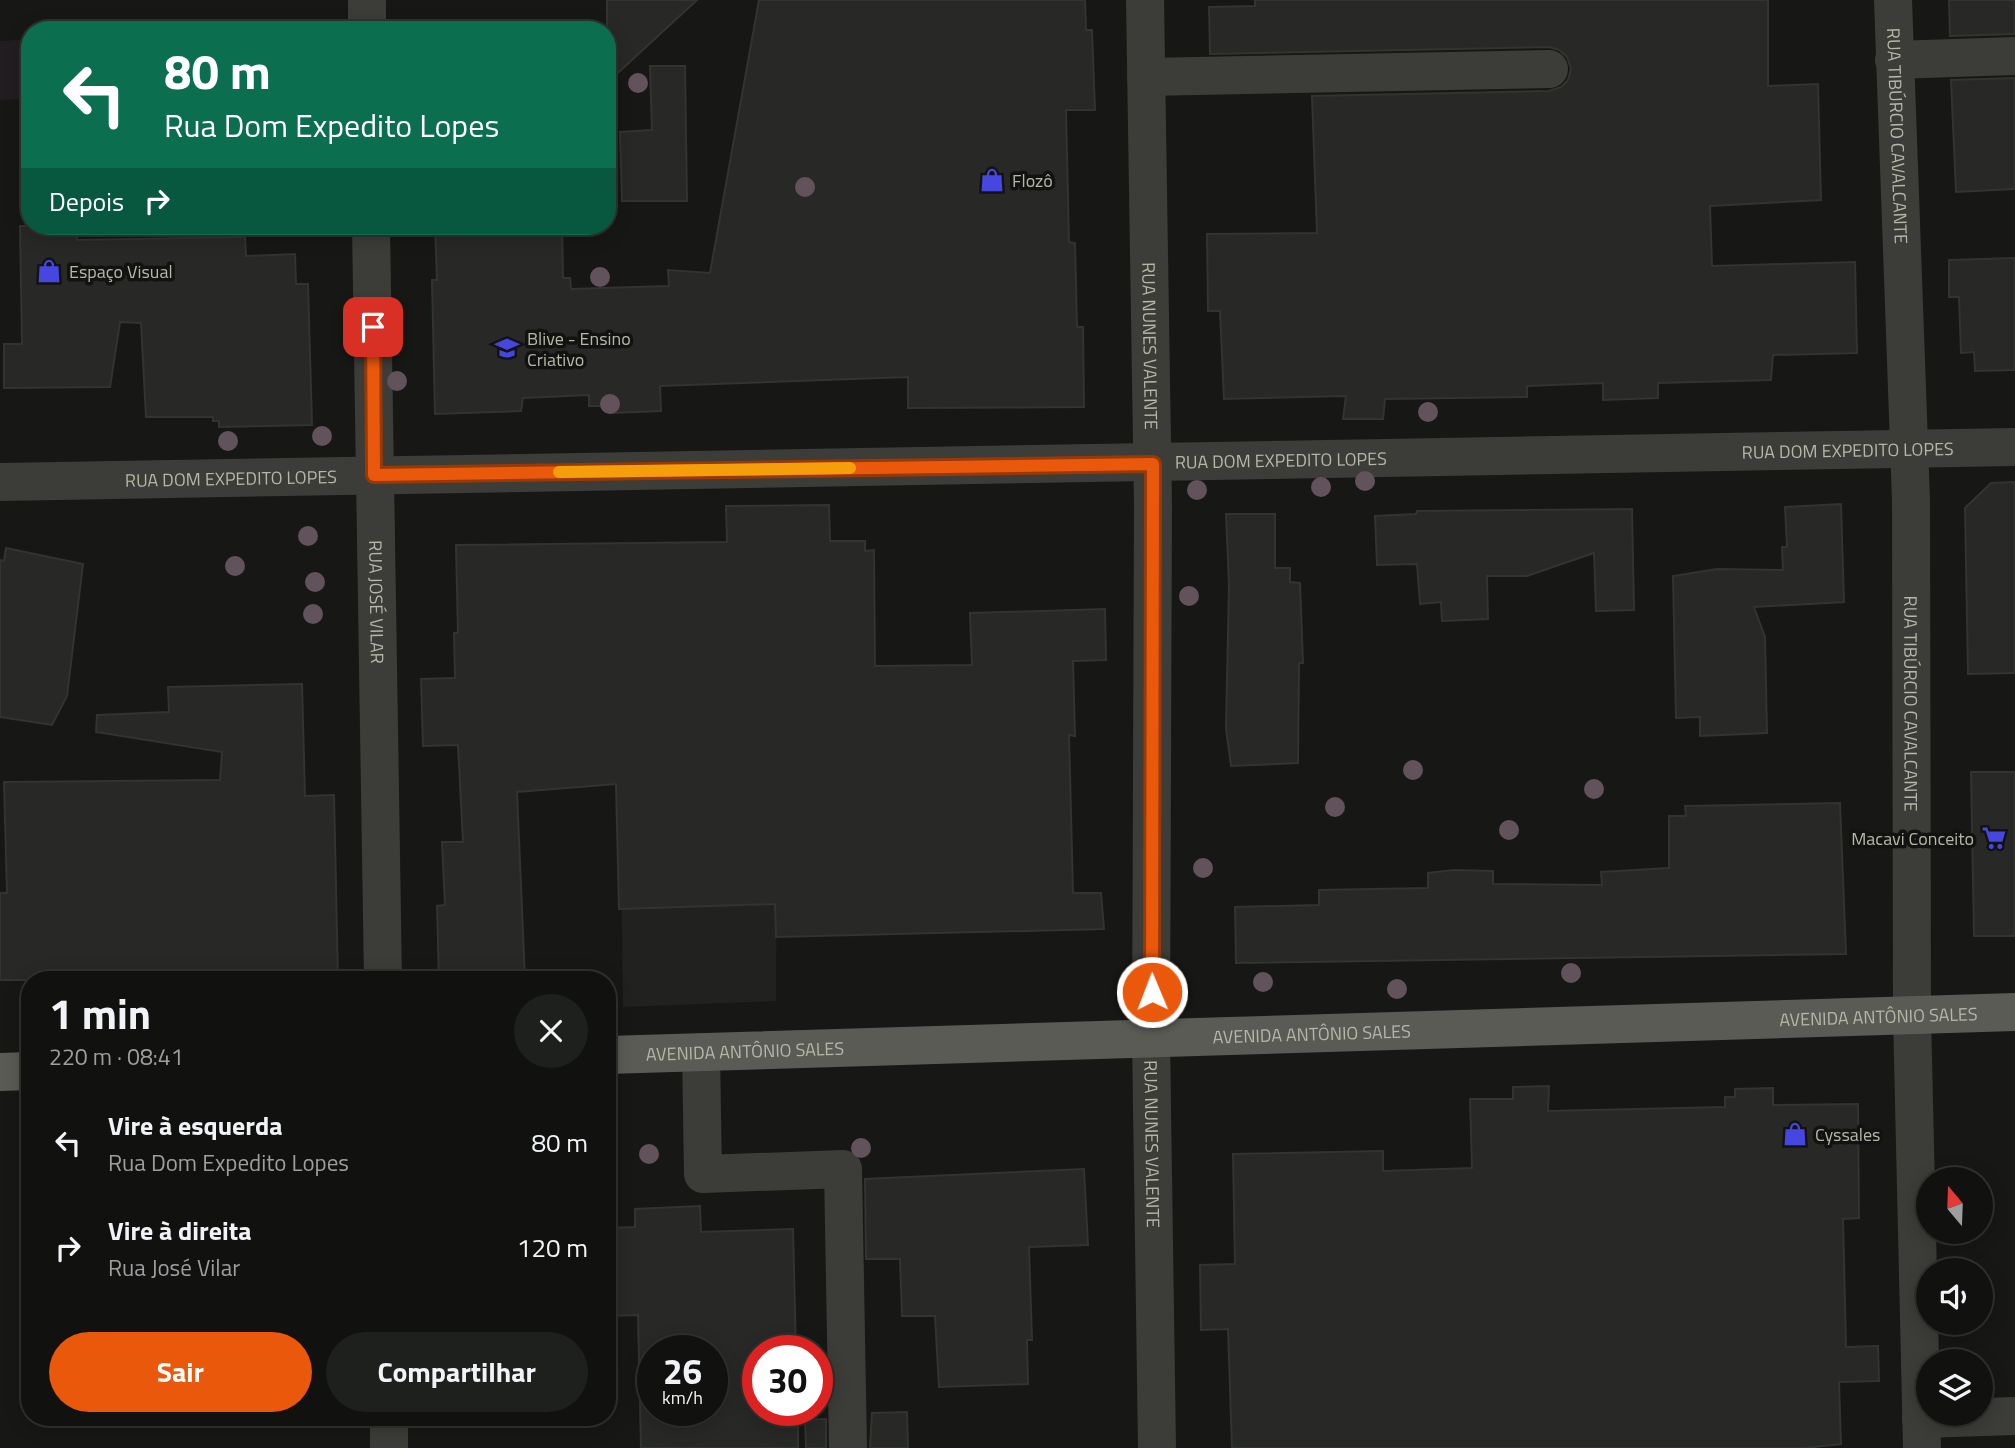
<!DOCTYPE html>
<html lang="pt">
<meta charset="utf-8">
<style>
body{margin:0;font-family:"Titillium Web",sans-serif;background:#1e201e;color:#f1f3f6;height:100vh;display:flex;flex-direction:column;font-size:26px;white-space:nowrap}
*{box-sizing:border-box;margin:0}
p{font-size:23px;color:#9c9e9f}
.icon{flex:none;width:38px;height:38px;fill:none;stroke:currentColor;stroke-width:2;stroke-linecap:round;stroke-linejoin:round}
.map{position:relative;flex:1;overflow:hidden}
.drawer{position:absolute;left:21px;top:971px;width:595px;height:455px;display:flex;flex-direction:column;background:#111210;border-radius:28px;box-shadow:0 4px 18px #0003,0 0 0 2px #303230}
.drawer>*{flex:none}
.hud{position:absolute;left:21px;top:21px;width:595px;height:214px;border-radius:28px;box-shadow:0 4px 18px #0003,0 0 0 2px #303230;background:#0b6e4f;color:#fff;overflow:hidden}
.needle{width:46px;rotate:341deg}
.buttons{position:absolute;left:1916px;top:1167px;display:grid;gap:14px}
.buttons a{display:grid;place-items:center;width:77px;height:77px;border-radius:50%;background:#111210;box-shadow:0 4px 18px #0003,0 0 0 2px #303230;font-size:35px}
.speed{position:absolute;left:637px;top:1335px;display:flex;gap:14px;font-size:35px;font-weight:700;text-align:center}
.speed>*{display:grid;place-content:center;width:91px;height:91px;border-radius:50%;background:#111210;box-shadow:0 4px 18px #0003,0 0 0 2px #303230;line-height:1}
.speed small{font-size:18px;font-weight:400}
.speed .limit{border:10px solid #d22;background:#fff;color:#111}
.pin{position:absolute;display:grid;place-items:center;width:60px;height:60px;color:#fff;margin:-30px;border-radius:14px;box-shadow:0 4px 10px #0006}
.me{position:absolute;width:77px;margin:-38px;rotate:359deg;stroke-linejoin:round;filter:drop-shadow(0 0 5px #0008)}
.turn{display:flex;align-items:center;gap:24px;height:147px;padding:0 28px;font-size:32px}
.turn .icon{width:91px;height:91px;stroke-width:2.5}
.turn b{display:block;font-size:49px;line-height:60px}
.then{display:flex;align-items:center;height:66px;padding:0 28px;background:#0003;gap:14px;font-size:26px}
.round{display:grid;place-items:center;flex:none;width:74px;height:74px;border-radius:37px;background:#1e201e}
.head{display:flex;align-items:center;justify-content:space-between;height:119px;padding:0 28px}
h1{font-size:42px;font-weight:700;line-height:52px}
.cta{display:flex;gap:14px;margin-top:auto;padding:14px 28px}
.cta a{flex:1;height:80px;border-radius:42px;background:#ea580c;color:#fff;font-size:28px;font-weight:700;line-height:80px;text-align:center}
.cta a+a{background:#1e201e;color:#f1f3f6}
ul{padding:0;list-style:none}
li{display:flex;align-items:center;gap:21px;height:105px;padding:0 28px}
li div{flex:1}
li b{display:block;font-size:26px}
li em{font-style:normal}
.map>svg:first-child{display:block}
.built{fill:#21221f}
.green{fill:#221d20}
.building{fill:#282926;stroke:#323430;stroke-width:2;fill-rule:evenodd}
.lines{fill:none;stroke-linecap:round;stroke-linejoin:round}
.minor{stroke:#3c3c38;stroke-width:38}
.major{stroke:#5a5b54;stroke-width:38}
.tree{fill:#62525b}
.route-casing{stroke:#983908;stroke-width:18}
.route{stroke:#ea580c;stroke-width:12}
.slow{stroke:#f59e0b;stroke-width:12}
.labels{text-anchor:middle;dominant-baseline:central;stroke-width:7;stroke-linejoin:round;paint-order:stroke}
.street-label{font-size:18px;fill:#b6b6a9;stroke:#121311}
.poi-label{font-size:18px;fill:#b6b6a9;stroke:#121311;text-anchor:start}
</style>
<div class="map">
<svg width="2015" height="1448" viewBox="0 0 2015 1448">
<rect width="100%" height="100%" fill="#171816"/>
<polygon class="built" points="777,770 776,1001 623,1007 620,777"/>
<polygon class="green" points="30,39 30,99 0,100 0,41"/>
<g class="building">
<polygon points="607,0 697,0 607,83"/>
<polygon points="759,0 1085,0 1086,30 1092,30 1095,110 1066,110 1069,242 1075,243 1077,327 1083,327 1084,407 908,408 908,377 660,386 661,411 612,413 611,406 589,406 589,395 523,398 521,411 435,414 432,280 437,280 435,226 562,226 563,278 570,278 571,289 669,286 668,270 710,273"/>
<polygon points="1255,0 1768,0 1768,86 1818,84 1821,200 1710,206 1712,266 1855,262 1857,353 1773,355 1771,380 1658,383 1658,398 1603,400 1603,383 1527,386 1527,397 1385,399 1383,419 1343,419 1346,396 1224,399 1220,311 1208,311 1207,234 1317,233 1312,96 1549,91 1561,87 1568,80 1571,69 1567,57 1559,50 1549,47 1210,54 1209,7 1255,6"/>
<polygon points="1949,0 2015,0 2015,34 1950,36"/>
<polygon points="650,66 685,66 687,201 622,201 620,132 652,130"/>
<polygon points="2015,78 2015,189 1956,192 1951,80"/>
<polygon points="20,226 77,226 77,240 245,237 246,256 295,254 296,284 308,284 312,425 219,427 219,421 213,421 213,417 146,417 141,323 120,322 110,387 4,388 4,344 22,344"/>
<polygon points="2015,258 2015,370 1975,371 1974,352 1961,353 1959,297 1949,297 1949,260"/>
<polygon points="2015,482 2015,673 1968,674 1965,508 1991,483"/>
<polygon points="1841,504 1844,602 1754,607 1765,637 1767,733 1700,736 1700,717 1676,718 1673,576 1717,569 1783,570 1782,547 1787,547 1785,507"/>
<polygon points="829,505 830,541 865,541 865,551 874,550 875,666 972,665 970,613 1105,609 1106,660 1073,661 1075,736 1069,735 1073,893 1101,893 1104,929 776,937 775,904 619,909 616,784 517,792 525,980 439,980 437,906 445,905 442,842 463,842 458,745 423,746 421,679 455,678 454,633 458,633 456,545 727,542 726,506"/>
<polygon points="1632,509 1634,610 1596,611 1594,553 1527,576 1487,576 1488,619 1442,621 1441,602 1420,604 1417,564 1377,565 1375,516 1416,514 1417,511"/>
<polygon points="1226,514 1275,514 1275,568 1290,568 1290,582 1300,583 1303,663 1299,663 1298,763 1231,766 1226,728 1229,585"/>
<polygon points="6,548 83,564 67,696 52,725 0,717 0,560 4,561"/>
<polygon points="302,684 305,796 334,795 338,980 0,980 0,893 7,893 4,782 220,780 222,752 96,732 97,715 169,712 168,687"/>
<polygon points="1971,772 2015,772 2015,936 1974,936"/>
<polygon points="1840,803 1846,954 1236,963 1235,907 1319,905 1319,890 1428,888 1428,873 1454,870 1493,871 1493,884 1602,885 1601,872 1669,868 1669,816 1686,816 1685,806"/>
<polygon points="1549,1086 1548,1111 1725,1107 1725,1097 1735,1097 1735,1089 1773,1088 1773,1105 1858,1104 1859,1218 1843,1219 1846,1347 1878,1346 1879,1381 1839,1382 1841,1444 1805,1448 1232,1448 1228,1329 1201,1330 1200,1265 1235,1264 1233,1154 1383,1151 1383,1171 1472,1168 1470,1099 1513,1099 1513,1087"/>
<polygon points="1084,1169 1088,1245 1029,1247 1032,1340 1027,1340 1028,1384 939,1387 935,1316 902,1316 900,1259 866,1259 865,1179"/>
<path d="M700,1206l1,26 92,-3 3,122h-38v59h40v38h-157l-3,-133 -31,1v-88l28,-1v-18zM653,1351h59v59h-59z"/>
<polygon points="907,1412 908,1448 870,1448 872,1413"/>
<polygon points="826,1419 826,1448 806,1448 805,1420"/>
</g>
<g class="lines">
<g class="minor">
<polyline points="367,0 367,30"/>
<path id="s1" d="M1145,0l8,506 -2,531 6,411"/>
<path id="s2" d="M1893,0l18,500 1,516 10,432"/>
<polyline points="1894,60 2015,56"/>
<polyline points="1146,77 1549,69"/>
<path id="s3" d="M371,226l12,754"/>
<path id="s4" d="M0,482l2015,-35"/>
<polyline points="701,1052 703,1174 843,1169 848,1448"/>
<polyline points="389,1418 389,1448"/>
<polyline points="1921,1419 2015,1416"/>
</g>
<g class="major">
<path id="s5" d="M607,1055l1408,-43"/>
<polyline points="0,1072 30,1071"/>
</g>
</g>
<g class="tree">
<circle cx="638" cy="83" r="10"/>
<circle cx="805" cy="187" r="10"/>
<circle cx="600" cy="277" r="10"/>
<circle cx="397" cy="381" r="10"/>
<circle cx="610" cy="404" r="10"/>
<circle cx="1428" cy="412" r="10"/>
<circle cx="322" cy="436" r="10"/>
<circle cx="228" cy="441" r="10"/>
<circle cx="1365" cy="481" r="10"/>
<circle cx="1321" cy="487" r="10"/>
<circle cx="1197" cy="490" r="10"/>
<circle cx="308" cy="536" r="10"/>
<circle cx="235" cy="566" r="10"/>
<circle cx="315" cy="582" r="10"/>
<circle cx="1189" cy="596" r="10"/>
<circle cx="313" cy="614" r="10"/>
<circle cx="1413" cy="770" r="10"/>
<circle cx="1594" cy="789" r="10"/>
<circle cx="1335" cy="807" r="10"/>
<circle cx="1509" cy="830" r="10"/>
<circle cx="1203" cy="868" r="10"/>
<circle cx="1571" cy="973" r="10"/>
<circle cx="1263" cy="982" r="10"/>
<circle cx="1397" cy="989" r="10"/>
<circle cx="861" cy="1148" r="10"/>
<circle cx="649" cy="1154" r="10"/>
</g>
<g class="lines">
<g class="route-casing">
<polyline id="route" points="373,327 374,475 1153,464 1152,992"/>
</g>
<use href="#route" class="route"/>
<polyline class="slow" points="559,472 850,468"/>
</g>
<defs>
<g id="shop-bare" transform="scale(1.89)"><path d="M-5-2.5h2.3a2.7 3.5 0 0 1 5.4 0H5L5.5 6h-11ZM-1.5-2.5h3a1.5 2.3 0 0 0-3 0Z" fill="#4647e0" stroke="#121311" stroke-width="2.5" paint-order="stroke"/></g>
<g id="school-bare" transform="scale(1.89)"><path d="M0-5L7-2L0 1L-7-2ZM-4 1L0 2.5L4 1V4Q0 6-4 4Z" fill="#4647e0" stroke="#121311" stroke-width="2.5" paint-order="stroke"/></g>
<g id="supermarket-bare" transform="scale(1.89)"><path d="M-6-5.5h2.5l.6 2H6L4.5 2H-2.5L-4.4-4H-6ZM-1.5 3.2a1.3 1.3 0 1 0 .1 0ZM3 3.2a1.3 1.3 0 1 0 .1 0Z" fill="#4647e0" stroke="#121311" stroke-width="2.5" paint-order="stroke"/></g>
</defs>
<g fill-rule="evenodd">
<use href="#shop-bare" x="992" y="180"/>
<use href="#shop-bare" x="49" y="271"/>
<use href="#school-bare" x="507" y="348"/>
<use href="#supermarket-bare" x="1994" y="838"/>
<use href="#shop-bare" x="1795" y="1134"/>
</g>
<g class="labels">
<g class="street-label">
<text stroke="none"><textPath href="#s2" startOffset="136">RUA TIBÚRCIO CAVALCANTE</textPath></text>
<text stroke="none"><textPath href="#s1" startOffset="346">RUA NUNES VALENTE</textPath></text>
<text stroke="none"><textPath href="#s4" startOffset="1848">RUA DOM EXPEDITO LOPES</textPath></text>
<text stroke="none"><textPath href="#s4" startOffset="1281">RUA DOM EXPEDITO LOPES</textPath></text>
<text stroke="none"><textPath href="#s4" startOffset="231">RUA DOM EXPEDITO LOPES</textPath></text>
<text stroke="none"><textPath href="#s3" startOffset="376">RUA JOSÉ VILAR</textPath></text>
<text stroke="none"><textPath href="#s2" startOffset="704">RUA TIBÚRCIO CAVALCANTE</textPath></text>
<text stroke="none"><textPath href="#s5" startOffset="1272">AVENIDA ANTÔNIO SALES</textPath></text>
<text stroke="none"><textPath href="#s5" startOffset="705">AVENIDA ANTÔNIO SALES</textPath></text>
<text stroke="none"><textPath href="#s5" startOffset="138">AVENIDA ANTÔNIO SALES</textPath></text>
<text stroke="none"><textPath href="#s1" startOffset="1144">RUA NUNES VALENTE</textPath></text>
</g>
<g class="poi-label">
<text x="1012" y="180">Flozô</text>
<text x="69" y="271">Espaço Visual</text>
<text x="527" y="338">Blive - Ensino<tspan x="527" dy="21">Criativo</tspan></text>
<text x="1974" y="838" text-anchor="end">Macavi Conceito</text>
<text x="1815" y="1134">Cyssales</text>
</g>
</g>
</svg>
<div class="buttons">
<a><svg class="needle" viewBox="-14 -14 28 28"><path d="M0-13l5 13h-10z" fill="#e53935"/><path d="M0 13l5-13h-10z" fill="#9c9e9f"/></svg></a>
<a><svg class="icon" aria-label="sound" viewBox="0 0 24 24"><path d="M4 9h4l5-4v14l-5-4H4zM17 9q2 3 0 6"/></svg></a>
<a><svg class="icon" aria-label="layers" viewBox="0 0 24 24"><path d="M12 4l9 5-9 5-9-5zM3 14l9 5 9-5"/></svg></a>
</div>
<div class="speed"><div>26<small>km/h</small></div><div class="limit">30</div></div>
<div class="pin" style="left:373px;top:327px;background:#d93025"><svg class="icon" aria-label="arrive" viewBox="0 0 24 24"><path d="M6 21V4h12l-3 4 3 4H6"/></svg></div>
<svg class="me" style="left:1152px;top:992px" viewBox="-20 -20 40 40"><circle r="17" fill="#ea580c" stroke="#fff" stroke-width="3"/><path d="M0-11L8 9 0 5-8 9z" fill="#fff"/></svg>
<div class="hud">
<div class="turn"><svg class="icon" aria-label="left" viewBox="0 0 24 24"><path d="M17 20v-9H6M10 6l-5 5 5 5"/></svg><div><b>80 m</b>Rua Dom Expedito Lopes</div></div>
<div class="then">Depois<svg class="icon" aria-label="right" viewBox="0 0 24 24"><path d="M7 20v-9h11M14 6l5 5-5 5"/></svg></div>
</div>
<section class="drawer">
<div class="head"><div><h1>1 min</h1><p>220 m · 08:41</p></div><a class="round"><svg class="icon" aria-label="close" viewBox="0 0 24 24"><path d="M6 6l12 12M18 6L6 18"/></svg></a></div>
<ul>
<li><svg class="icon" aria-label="left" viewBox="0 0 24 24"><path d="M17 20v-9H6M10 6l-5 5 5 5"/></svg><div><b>Vire à esquerda</b><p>Rua Dom Expedito Lopes</p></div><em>80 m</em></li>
<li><svg class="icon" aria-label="right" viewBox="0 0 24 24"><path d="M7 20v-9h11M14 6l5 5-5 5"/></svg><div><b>Vire à direita</b><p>Rua José Vilar</p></div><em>120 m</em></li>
</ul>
<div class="cta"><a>Sair</a><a>Compartilhar</a></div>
</section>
</div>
